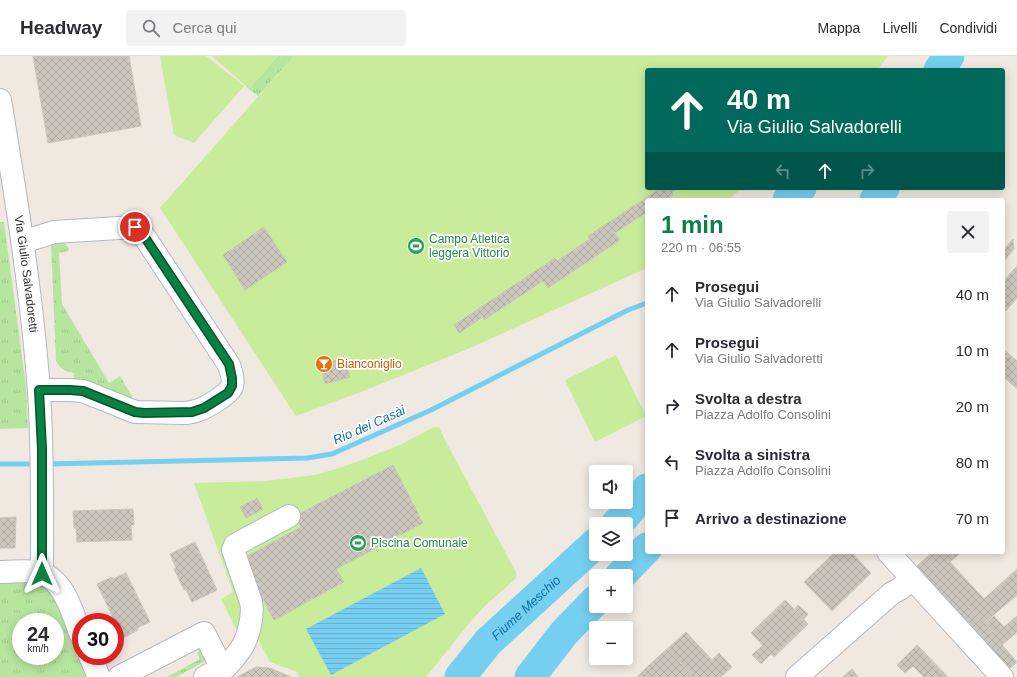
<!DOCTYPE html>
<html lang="it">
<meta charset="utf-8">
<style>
body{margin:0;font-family:Arial,sans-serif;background:#f2f2f3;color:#2b2b33;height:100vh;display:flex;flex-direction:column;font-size:15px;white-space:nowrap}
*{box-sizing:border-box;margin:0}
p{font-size:13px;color:#7c7c81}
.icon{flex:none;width:22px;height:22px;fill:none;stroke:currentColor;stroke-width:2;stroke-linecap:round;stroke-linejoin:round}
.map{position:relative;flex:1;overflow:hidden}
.sheet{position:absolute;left:645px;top:142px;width:360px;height:356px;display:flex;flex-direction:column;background:#fff;border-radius:4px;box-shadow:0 2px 10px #0003}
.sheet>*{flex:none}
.guide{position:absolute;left:645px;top:12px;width:360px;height:122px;border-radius:4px;box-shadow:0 2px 10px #0003;background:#00695c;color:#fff;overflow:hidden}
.fabs{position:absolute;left:589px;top:409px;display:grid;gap:8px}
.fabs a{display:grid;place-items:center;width:44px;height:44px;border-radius:4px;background:#fff;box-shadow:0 2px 10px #0003;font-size:20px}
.speed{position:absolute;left:12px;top:557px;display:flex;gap:8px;font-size:20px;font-weight:700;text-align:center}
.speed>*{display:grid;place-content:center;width:52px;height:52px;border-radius:50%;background:#fff;box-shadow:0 2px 10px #0003;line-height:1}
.speed small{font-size:10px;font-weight:400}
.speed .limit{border:6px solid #d22;background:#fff;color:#111}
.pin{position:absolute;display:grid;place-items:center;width:34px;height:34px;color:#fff;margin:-17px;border:2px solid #fff;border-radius:50%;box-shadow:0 1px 4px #0007}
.me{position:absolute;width:44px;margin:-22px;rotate:0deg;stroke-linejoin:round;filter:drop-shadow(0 0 3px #0008)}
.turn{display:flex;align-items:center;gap:14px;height:84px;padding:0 16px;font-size:18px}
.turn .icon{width:52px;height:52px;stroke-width:2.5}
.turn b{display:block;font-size:28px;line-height:34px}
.lanes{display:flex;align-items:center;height:38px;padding:0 16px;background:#0003;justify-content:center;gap:20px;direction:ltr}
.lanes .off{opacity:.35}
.round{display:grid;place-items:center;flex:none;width:42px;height:42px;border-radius:4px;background:#f2f2f3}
.head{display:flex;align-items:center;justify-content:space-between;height:68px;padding:0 16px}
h1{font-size:24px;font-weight:700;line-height:30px;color:#0b8043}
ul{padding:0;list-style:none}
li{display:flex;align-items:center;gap:12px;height:56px;padding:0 16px}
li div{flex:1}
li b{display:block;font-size:15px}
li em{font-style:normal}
header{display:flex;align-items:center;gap:24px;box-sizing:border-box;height:56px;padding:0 20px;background:#fff;border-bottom:1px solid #e1e1e2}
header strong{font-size:19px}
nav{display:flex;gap:22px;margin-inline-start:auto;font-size:14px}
.search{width:280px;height:36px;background:#f2f2f3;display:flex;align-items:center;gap:10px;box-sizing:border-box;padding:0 14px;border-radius:4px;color:#7c7c81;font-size:15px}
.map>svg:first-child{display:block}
.grass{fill:url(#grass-tufts);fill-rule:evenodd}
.pitch{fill:#c9ec9a}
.water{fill:url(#water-rules)}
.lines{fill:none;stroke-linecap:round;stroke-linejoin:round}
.stream{stroke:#75cff0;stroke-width:5}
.river{stroke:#75cff0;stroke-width:31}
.building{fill:url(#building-cross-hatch);stroke:#cbc5ba}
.minor-casing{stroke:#b4b7c1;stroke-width:24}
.minor{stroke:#fff;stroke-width:22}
.route-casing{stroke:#07532c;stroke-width:10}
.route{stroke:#0b8043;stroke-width:7}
.labels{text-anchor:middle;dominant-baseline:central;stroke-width:3.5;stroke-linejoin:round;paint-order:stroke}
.leisure-label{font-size:12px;fill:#27864d;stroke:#fff;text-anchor:start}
.street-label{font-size:12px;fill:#2e2e2e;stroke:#fff}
.food-label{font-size:12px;fill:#c56008;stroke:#fff;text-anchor:start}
.water-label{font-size:13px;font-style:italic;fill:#0d6fa3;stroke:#fff}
</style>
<header>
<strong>Headway</strong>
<div class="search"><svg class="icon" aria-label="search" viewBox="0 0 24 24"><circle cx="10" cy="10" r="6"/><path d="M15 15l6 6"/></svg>Cerca qui</div>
<nav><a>Mappa</a><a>Livelli</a><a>Condividi</a></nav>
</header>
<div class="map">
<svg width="1017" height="621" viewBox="0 0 1017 621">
<defs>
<pattern id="grass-tufts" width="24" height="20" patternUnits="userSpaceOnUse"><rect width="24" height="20" fill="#b6e59e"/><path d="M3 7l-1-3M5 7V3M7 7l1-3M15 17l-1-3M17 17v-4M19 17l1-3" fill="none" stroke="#9dc588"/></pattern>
<pattern id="water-rules" width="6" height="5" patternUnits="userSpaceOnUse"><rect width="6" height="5" fill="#75cff0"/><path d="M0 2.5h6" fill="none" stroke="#66b2ce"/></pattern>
<pattern id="building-cross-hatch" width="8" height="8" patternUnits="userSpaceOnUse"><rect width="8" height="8" fill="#cbc7bf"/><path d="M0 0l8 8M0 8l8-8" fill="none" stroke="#afaba4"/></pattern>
</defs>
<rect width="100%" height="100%" fill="#efe9e1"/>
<g class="grass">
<polygon points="278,0 294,0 258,40 249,33"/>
<polygon points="0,166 4,166 26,331 28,372 0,373"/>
<path d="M63,186l6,6 -1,3 -9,2 3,51 47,79 11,-7 14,24 -48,-20 -13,1 1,-8c-9,-2 -14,-4 -18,-12l-5,-118z"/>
<path d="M0,526h35l12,6 10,12 30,77h-87zM21,566h34v34h-34z"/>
<polygon points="200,595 209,598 211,602 176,621 167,621 200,603 197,597"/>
</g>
<g class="pitch">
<polygon points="160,0 206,0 244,30 194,87 174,79"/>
<polygon points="212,0 278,0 249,33"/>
<polygon points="294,0 888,0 877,14 647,14 647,132 742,132 728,144 647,144 647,212 470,292 366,334 296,360 160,152"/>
<polygon points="616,299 646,360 595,386 565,324"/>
<polygon points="434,371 439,371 446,386 517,518 516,522 485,550 471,565 426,621 299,621 297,616 270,606 256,579 236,573 221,543 233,536 194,427 266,425 315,419 343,411 400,389"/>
</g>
<polygon class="water" points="421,512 445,558 331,619 306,573"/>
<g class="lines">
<g class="stream">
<polyline points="0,408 37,408"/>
<polyline points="47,408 307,402 332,398 431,354 628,254 647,247"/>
</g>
<g class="river">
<polyline points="939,14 949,0"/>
<polyline points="788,144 801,132"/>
<polyline points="875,144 884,132"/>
<polyline points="616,468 625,460 647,433"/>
<polyline points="620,520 647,492"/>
<path id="s1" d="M460,621l28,-35 108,-99"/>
<polyline points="530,621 564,577 596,544"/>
</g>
</g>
<g class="building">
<polygon points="33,0 129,0 141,70 48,87"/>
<polygon points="661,132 678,132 672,136 673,139 665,144 647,144 647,156 615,177 620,184 548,232 543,225 484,264 483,261 459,277 454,269 555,202 557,205 590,183 588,180"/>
<polygon points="264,171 287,206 245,234 223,199"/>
<polygon points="1013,183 1014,193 1003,206 1003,195"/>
<polygon points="1017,210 1017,242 1003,258 1003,226"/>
<polygon points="1003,293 1017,305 1017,333 1003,320"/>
<polygon points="344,302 350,321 325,328 321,309"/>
<polygon points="393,409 423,467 336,513 344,526 274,564 242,503 301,471 295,460"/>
<polygon points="257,442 263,453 246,462 240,451"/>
<polygon points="133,453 134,469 131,469 132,484 77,486 76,472 74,472 73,455"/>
<polygon points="16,461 15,492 0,492 0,462"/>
<polygon points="195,486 217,534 192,546 186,533 184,534 174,513 176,512 170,498"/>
<polygon points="835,496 851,496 871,517 832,555 804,526"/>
<polygon points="933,496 961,496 950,506 984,543 1017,513 1017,539 983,568 926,502"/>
<polygon points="926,502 983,568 985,567 991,576 995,574 997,577 986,587 917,510"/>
<polygon points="126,517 150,566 137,572 138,574 123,582 97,528 112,521 113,523"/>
<polygon points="785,544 808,568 774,601 751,577"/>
<polygon points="798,549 808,558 804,563 794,554"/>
<polygon points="994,560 1004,571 1017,560 1017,576 1002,589 1017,606 1009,613 986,587 997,577 995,574 991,576 985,567"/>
<polygon points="686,576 712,604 719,597 732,611 721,621 693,621 667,593"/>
<polygon points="763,589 771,598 761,608 752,599"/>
<polygon points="917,589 948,621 924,621 913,610 905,617 897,609"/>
<polygon points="667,593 693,621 655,621 647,611"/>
<polygon points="256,611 270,612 291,621 237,621"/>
<polygon points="647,611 655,621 637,621"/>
<polygon points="852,613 858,621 843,621"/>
</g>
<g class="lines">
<g class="minor-casing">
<g id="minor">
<path id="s2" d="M0,44c16,97 32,194 39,292 4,60 3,121 3,182"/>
<path d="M23,186l31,-10 81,-5 5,4 6,8 83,126c2,6 5,15 3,21 -2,8 -28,23 -36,25 -4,1 -8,2 -12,2l-49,-1 -52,-21 -13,-1h-31"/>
<polyline points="888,496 1002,621"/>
<path d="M0,516c12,0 25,-2 37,0 28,6 35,41 44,63"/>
<polyline points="90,600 99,621"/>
<path d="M222,612l4,-1c5,-5 10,-11 14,-17 8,-10 14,-36 11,-48l-18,-52 2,-5 54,-29"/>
<polyline points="119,621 204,577 222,612 205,621"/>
<polyline points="797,621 892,537 900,533 912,523"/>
</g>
</g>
<use href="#minor" class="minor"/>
</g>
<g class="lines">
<g class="route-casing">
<polyline id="route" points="42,518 42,393 39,334 70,334 83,335 135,356 144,357 192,356 204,352 228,337 232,330 232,322 229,308 146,183 140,175 135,171"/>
</g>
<use href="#route" class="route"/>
</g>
<defs>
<g id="stadium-disc" transform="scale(0.9)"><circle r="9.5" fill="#2e9e5b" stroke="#fff"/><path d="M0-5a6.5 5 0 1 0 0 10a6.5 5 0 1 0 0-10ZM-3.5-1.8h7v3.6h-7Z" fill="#fff"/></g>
<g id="bar-disc" transform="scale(0.9)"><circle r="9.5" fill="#e8710a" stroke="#fff"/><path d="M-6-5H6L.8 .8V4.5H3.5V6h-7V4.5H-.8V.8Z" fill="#fff"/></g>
</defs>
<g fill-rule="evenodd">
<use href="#stadium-disc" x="416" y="190"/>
<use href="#bar-disc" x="324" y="308"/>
<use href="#stadium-disc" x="358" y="487"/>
</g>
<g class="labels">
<g class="leisure-label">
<text x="429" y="183">Campo Atletica<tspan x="429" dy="14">leggera Vittorio</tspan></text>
<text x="371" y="487">Piscina Comunale</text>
</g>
<g class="street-label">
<text stroke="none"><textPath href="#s2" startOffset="176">Via Giulio Salvadoretti</textPath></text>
</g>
<g class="food-label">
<text x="337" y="308">Bianconiglio</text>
</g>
<g class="water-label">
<text transform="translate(369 369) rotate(-24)">Rio dei Casài</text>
<text stroke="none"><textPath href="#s1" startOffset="96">Fiume Meschio</textPath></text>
</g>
</g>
</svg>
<div class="fabs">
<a><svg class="icon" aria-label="sound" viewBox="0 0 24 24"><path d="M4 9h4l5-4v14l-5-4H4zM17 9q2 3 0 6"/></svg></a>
<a><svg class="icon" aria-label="layers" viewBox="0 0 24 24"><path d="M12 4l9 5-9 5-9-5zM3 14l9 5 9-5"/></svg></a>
<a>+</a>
<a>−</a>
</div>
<div class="speed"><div>24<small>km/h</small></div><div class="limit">30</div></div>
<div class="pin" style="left:135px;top:171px;background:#d93025"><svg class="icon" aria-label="arrive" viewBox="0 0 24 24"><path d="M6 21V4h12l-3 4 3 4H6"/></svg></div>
<svg class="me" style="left:42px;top:518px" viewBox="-20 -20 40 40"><path d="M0-17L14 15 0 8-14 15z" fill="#0b8043" stroke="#fff" stroke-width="4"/></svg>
<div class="guide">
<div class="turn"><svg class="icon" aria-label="ahead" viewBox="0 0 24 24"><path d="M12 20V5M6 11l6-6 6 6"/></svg><div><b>40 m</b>Via Giulio Salvadorelli</div></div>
<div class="lanes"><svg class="icon off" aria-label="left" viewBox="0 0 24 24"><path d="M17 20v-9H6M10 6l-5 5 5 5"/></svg><svg class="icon" aria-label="ahead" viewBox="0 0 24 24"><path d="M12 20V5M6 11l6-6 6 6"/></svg><svg class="icon off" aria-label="right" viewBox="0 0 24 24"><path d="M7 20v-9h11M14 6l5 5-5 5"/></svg></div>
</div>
<section class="sheet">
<div class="head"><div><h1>1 min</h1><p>220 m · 06:55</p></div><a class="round"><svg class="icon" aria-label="close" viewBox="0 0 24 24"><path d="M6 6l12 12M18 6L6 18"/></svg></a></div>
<ul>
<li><svg class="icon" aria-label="ahead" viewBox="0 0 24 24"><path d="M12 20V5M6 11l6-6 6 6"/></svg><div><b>Prosegui</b><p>Via Giulio Salvadorelli</p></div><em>40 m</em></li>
<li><svg class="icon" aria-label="ahead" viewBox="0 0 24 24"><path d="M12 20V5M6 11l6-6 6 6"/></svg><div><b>Prosegui</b><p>Via Giulio Salvadoretti</p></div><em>10 m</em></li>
<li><svg class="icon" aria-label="right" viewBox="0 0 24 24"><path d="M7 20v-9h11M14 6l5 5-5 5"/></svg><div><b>Svolta a destra</b><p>Piazza Adolfo Consolini</p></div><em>20 m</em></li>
<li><svg class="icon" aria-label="left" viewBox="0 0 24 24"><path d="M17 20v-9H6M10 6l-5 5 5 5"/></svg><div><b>Svolta a sinistra</b><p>Piazza Adolfo Consolini</p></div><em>80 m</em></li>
<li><svg class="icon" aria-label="arrive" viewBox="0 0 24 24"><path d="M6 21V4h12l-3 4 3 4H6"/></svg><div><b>Arrivo a destinazione</b></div><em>70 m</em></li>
</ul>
</section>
</div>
